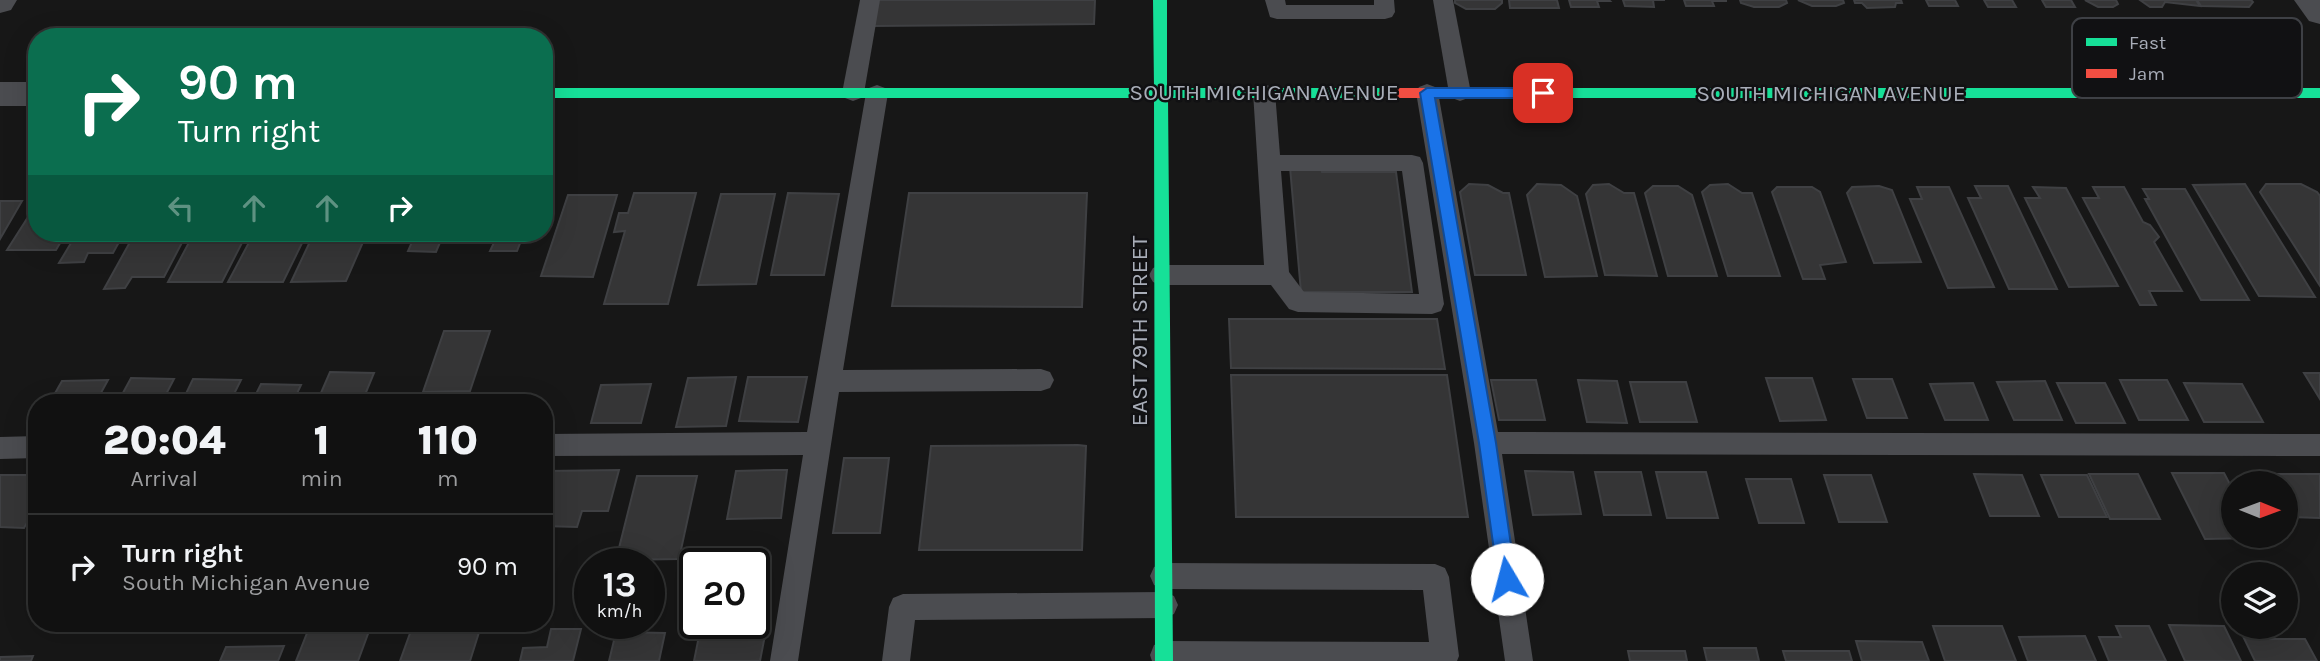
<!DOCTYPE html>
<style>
body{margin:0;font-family:Karla,sans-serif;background:#1a1a1a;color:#f1f3f6;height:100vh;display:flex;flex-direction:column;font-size:26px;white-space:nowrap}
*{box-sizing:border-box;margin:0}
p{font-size:23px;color:#9c9d9f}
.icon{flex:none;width:38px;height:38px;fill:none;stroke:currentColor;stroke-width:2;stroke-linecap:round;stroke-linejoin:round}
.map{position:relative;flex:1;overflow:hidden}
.panel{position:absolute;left:28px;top:394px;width:525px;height:238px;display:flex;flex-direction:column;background:#111;border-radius:28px;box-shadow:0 7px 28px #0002,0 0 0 2px #303131}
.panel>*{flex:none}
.hud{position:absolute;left:28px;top:28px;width:525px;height:214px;border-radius:28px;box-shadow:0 7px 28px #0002,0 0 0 2px #303131;background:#0b6e4f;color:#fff;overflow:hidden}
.needle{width:46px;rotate:91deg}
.tools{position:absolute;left:2221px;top:471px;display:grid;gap:14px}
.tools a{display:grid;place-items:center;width:77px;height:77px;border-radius:50%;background:#111;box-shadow:0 7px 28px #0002,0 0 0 2px #303131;font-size:35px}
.speed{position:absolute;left:574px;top:548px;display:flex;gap:14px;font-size:35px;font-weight:700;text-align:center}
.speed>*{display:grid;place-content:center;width:91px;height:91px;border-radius:50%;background:#111;box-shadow:0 7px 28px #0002,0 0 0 2px #303131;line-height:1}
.speed small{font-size:18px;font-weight:400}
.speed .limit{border:4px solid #111;border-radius:10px;background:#fff;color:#111}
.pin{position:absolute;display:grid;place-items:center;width:60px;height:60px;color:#fff;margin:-30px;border-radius:14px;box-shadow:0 4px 10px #0006}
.me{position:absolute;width:77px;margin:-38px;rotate:352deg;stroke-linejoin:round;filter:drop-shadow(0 0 5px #0008)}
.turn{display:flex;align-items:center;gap:24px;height:147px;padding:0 35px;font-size:32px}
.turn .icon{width:91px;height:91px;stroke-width:2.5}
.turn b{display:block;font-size:49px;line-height:60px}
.lanes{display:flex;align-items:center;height:66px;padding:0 35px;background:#0003;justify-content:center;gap:35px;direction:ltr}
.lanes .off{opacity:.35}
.eta{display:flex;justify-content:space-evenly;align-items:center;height:119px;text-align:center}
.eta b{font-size:42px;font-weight:800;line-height:49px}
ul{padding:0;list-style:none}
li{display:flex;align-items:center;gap:21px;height:105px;padding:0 35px;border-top:2px solid #303131}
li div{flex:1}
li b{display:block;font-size:26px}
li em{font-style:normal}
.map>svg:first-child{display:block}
.building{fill:#353536;stroke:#3f4043;stroke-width:2}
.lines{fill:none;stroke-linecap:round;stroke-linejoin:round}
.lane{fill:#4b4c50;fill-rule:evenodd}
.street{fill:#4b4c50;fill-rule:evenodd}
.fast{fill:#16e098;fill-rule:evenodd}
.jam{fill:#f24e42;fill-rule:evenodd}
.route{fill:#1a73e8;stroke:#114b97;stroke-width:2}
.labels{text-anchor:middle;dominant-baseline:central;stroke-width:5;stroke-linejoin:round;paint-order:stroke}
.street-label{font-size:23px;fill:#a8adb8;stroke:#111113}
.key{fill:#111113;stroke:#3e4045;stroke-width:2}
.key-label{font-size:19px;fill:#a8adb8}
</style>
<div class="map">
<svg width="2320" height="661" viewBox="0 0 2320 661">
<rect width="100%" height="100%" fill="#171717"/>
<g class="building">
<polygon points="878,0 1095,0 1094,24 873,26"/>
<polygon points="1455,0 1502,0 1502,3 1495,9 1466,9 1455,3"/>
<polygon points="1509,0 1557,0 1559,8 1510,8"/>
<polygon points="1569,0 1609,0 1610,1 1597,1 1599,7 1571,7"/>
<polygon points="1623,0 1665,0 1653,0 1654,7 1625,6"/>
<polygon points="1684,0 1726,0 1726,1 1712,1 1714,6 1686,6"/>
<polygon points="1740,0 1786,0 1787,3 1779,7 1754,7 1741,3"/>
<polygon points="1798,0 1843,0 1844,3 1836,6 1812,6"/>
<polygon points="1854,0 1901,0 1902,3 1896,3 1895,7 1867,8 1862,3 1855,3"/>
<polygon points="1926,0 1955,0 1958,6 1929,6"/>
<polygon points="1984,0 2012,0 2016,7 1988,7"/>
<polygon points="2042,0 2071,0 2075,7 2046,7"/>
<polygon points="2085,0 2116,0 2118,4 2113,7 2098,7"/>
<polygon points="2140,0 2196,0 2200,6 2165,2 2162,7 2150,7"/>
<polygon points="2197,0 2251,0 2253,2 2249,7 2201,6"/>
<polygon points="1290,167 1321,167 1322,172 1396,172 1412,292 1301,292"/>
<polygon points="1469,184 1488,185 1503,193 1509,193 1526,275 1475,275 1460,192"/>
<polygon points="1537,184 1561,185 1577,196 1597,276 1545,277 1527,195"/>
<polygon points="1609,184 1624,193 1634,193 1657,276 1605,275 1586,194 1593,185"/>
<polygon points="1728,184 1742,193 1752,193 1780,276 1728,276 1702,192 1710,185"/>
<polygon points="2245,184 2315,297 2259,296 2193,185"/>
<polygon points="2266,184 2301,184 2317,192 2320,196 2320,286 2260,192"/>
<polygon points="1653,186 1678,186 1692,195 1717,276 1668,276 1645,193"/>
<polygon points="1879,186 1892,190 1921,262 1874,263 1847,193 1852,187"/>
<polygon points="1975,186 2008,186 2057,289 2009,289 1968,198 1981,198"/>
<polygon points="1777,187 1812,187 1820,192 1846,262 1820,265 1825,279 1803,279 1772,192"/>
<polygon points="1917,187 1949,187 1994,287 1948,288 1910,199 1922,199"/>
<polygon points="2033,187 2066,188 2118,286 2069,287 2025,198 2040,198"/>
<polygon points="2093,187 2124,187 2143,222 2150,225 2159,237 2154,242 2182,291 2149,291 2156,305 2140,305 2083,198 2099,198"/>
<polygon points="2143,189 2185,189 2249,300 2201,300 2145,199 2149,199"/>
<polygon points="634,193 696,193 668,304 604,304 625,231 614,232 619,213 628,213"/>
<polygon points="788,193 839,194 824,275 771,275"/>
<polygon points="909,193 1087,193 1082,307 892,306"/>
<polygon points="721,194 775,194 756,284 698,285"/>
<polygon points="568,195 617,195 593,277 541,276"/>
<polygon points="0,201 22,201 0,239"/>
<polygon points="37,203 37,233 66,233 56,250 7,250"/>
<polygon points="77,233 124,233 113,253 88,253 84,262 59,263"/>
<polygon points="135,233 187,233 164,277 132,277 125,288 104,289"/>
<polygon points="194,233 247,233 222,282 168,282"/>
<polygon points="254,233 307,233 283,282 228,282"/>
<polygon points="314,233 367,233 346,281 291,282"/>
<polygon points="382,233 444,233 436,252 408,251 412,242 378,241"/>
<polygon points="460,233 524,233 517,251 490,251 498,234 489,234 486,242 456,241"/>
<polygon points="1229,319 1437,319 1445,369 1231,368"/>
<polygon points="444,331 490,331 470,391 423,392"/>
<polygon points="330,372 374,373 362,402 317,402"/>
<polygon points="2304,373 2320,373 2320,399"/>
<polygon points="1231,375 1447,375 1468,517 1236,517"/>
<polygon points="736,377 726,426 676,427 688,378"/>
<polygon points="748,377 807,377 798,422 739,421"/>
<polygon points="131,378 174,379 162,402 118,402"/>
<polygon points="1766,378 1812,378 1826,420 1780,421"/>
<polygon points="193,379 241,380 230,402 182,402"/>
<polygon points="1853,379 1892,379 1907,418 1867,418"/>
<polygon points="108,380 96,402 50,402 62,381"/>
<polygon points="1491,380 1536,380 1545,420 1499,420"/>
<polygon points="1578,380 1617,381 1627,423 1587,422"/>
<polygon points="2120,380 2167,380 2188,420 2139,420"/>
<polygon points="2045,381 2062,420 2014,420 1997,382"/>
<polygon points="1630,382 1686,382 1697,422 1640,422"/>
<polygon points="1973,383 1988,420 1945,420 1930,384"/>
<polygon points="2057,383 2105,383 2125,423 2076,423"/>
<polygon points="2184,383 2242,384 2263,422 2204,422"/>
<polygon points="261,384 301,385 293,402 252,402"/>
<polygon points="651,384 641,423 591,423 601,385"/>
<polygon points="1078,445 1086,446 1082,550 919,550 931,446"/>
<polygon points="844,458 889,458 880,533 833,533"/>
<polygon points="619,470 608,511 582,511 577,527 544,526 544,479 547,471"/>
<polygon points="775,470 787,470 781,518 727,519 736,471"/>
<polygon points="1525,471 1573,472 1581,514 1533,515"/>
<polygon points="1595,472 1641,472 1651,515 1604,515"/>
<polygon points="1656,472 1706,472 1718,518 1667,518"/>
<polygon points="2172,473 2224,473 2233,490 2233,536 2257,538 2205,539"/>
<polygon points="1974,474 2022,475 2039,516 1990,516"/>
<polygon points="2089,474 2138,474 2160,519 2110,519"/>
<polygon points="2268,474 2320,474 2320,518 2291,517 2286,506 2286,483 2273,483"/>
<polygon points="0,475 37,475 37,505 24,528 0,527"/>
<polygon points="1824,475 1871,475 1887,522 1839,522"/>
<polygon points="2041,475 2087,475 2107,517 2059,517"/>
<polygon points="637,476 697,476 679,559 616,560"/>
<polygon points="1746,479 1791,479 1804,523 1759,523"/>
<polygon points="311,623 372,623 358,661 296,661"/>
<polygon points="413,625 481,626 470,661 400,661"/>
<polygon points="2169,625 2224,626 2241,661 2185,661"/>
<polygon points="1933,626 2002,626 2016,661 1945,661"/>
<polygon points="2116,626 2149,626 2166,661 2109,661 2099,637 2121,637"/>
<polygon points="2261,627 2267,639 2305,639 2317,661 2255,661 2239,628"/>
<polygon points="551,629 581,629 573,661 520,661 523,648 547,647"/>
<polygon points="616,632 665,633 659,661 609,661"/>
<polygon points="765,635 760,661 694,661 699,636"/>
<polygon points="2085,636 2096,661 2028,661 2019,637"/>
<polygon points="1856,641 1922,642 1929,661 1862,661"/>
<polygon points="284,646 278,661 220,661 226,647"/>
<polygon points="1704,648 1756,648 1759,661 1707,661"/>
<polygon points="1628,651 1685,651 1687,661 1630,661"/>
<polygon points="1783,651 1849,651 1852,661 1786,661"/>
<polygon points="33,656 31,661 0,661 0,657"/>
</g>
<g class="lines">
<g class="lane">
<polygon points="860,0 880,0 864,93 861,98 853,101 845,98 842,93"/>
<polygon points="1265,0 1285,0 1286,5 1374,5 1374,0 1394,0 1395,12 1392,17 1385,19 1277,19 1270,17"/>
<polygon points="1433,0 1453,0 1471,93 1468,98 1460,101 1452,98 1449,93"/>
<path d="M1264,84l8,3 3,5 5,63h132l8,2 3,6 21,141 -3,7 -9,3 -134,-2 -9,-3 -18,-24h-110l-8,-3 -4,-7 4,-7 8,-3h103l-11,-173 3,-5zM1281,171h121l17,123 -115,-2 -15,-20z"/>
<polygon points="1427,84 1435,87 1438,92 1498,432 2320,434 2320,456 1502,454 1533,661 1505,661 1474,443 1416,92 1419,87"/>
<polygon points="877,85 885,88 888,93 843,370 1041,369 1050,372 1054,380 1050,388 1041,391 839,392 798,661 770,661 803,455 544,456 544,434 807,432 866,93 869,88"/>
<polygon points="37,436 37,458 0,459 0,437"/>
<polygon points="1164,563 1435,564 1445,568 1449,577 1459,656 1457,661 1152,661 1150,655 1154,645 1164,641 1429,642 1423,590 1164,589 1154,585 1150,576 1154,567"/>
<polygon points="1164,592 1174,596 1178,605 1174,614 1164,618 915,620 910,661 882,661 889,607 893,598 903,594"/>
</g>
<g class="street">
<polygon points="0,0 17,0 11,10 0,13"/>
<polygon points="2294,0 2320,0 2320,24 2309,21"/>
<rect x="0" y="82" width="37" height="24"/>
</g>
<g class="fast">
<polygon points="1153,0 1167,0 1167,88 1385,88 1392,93 1385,98 1168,98 1173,661 1155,661 1154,98 544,98 544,88 1154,88"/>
<polygon points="1560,88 2320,88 2320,98 1560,98 1553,93"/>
</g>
<polygon class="jam" points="1385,88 1560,88 1567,93 1560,98 1385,98 1378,93"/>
</g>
<polygon class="route" points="1427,88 1543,88 1550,93 1543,98 1435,98 1496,443 1516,579 1514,585 1507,588 1501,585 1498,579 1479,443 1420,93"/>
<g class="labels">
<g class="street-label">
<text x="1264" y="92">SOUTH MICHIGAN AVENUE</text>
<text x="1831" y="93">SOUTH MICHIGAN AVENUE</text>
<text transform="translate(1139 331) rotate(-90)">EAST 79TH STREET</text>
</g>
</g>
<rect x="2072" y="18" width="230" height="80" rx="10" class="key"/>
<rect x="2086" y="38" width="31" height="8" fill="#16e098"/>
<rect x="2086" y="69" width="31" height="9" fill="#f24e42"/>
<g class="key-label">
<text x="2129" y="49">Fast</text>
<text x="2129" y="80">Jam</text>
</g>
</svg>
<div class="tools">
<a><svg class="needle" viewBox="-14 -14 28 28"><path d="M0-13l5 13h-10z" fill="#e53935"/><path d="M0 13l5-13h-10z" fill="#9c9d9f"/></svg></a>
<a><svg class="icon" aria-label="layers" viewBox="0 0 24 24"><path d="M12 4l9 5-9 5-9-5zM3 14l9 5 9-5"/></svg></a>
</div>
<div class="speed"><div>13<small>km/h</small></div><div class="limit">20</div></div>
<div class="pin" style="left:1543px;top:93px;background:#d93025"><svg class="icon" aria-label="arrive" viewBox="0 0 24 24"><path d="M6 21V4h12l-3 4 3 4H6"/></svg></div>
<svg class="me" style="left:1507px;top:579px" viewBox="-20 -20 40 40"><circle r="19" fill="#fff"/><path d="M0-13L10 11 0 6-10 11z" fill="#1a73e8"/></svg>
<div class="hud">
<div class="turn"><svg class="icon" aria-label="right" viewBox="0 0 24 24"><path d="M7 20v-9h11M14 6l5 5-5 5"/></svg><div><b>90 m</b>Turn right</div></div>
<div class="lanes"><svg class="icon off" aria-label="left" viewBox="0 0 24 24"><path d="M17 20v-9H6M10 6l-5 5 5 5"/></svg><svg class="icon off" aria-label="ahead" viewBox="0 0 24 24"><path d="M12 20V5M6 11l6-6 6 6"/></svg><svg class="icon off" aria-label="ahead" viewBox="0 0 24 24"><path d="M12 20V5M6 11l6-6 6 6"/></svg><svg class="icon" aria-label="right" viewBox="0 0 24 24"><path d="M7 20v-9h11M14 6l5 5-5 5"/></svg></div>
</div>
<section class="panel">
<div class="eta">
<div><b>20:04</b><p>Arrival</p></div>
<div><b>1</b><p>min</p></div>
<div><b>110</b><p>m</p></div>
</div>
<ul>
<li><svg class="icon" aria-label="right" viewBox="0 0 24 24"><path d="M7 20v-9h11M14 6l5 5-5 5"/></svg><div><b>Turn right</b><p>South Michigan Avenue</p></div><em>90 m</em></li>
</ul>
</section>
</div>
